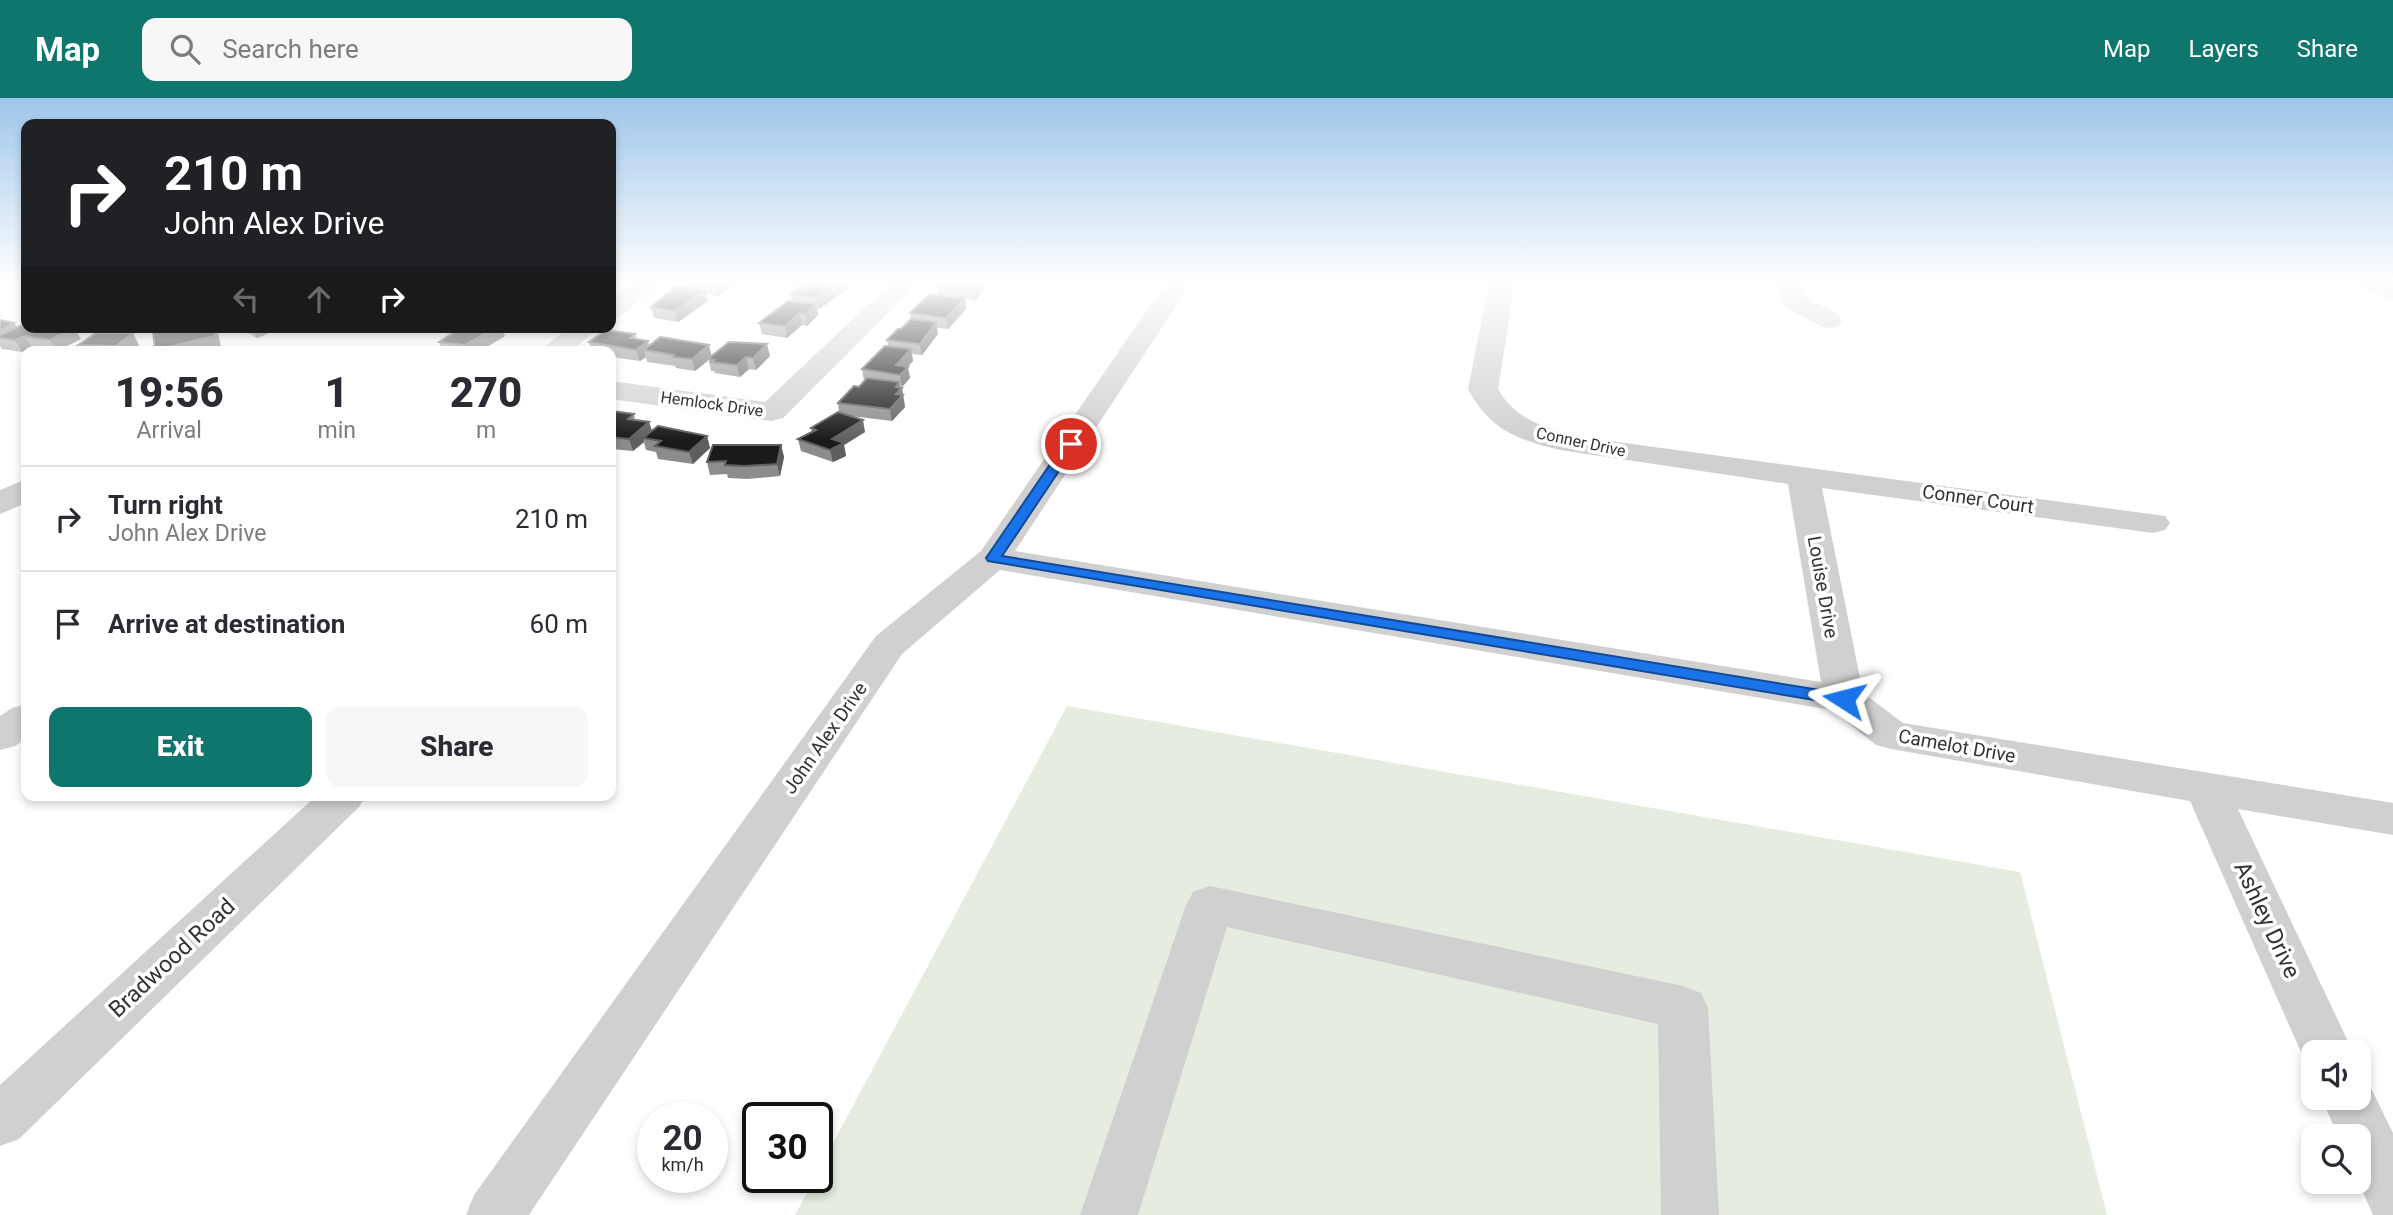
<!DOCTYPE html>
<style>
body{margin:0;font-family:Roboto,sans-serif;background:#f7f7f7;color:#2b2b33;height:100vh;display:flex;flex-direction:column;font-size:26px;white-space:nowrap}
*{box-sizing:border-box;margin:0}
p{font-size:23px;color:#7c7c81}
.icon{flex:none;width:38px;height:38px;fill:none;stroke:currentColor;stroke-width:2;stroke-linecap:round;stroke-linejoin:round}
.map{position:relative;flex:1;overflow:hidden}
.drawer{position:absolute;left:21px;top:248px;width:595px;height:455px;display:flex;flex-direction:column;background:#fff;border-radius:14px;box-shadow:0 4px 10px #0003}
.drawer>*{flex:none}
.guide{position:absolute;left:21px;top:21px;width:595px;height:214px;border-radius:14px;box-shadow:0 4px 10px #0003;background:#202124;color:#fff;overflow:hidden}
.buttons{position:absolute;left:2301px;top:942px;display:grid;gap:14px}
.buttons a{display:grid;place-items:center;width:70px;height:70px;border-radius:14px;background:#fff;box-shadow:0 4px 10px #0003;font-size:35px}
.speed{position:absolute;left:637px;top:1004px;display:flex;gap:14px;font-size:35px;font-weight:700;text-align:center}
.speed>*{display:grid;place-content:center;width:91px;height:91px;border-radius:50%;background:#fff;box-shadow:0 4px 10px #0003;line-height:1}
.speed small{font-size:18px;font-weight:400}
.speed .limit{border:4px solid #111;border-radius:10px;background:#fff;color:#111}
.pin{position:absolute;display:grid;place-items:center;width:60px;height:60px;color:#fff;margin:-30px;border:4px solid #fff;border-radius:50%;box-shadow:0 2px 7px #0007}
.me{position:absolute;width:77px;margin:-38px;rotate:279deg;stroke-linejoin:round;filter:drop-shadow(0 0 5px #0008)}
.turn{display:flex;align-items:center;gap:24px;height:147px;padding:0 28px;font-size:32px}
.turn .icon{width:91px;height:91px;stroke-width:2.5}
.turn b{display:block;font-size:49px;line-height:60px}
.lanes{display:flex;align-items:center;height:66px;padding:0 28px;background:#0003;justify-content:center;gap:35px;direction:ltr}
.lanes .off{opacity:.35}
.eta{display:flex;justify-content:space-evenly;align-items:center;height:119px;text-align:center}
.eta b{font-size:42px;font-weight:800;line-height:49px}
.cta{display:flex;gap:14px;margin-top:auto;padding:14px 28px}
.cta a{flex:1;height:80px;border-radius:14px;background:#0f766e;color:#fff;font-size:28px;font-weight:800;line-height:80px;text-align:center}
.cta a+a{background:#f7f7f7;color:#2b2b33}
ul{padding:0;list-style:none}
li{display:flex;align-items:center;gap:21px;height:105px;padding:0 28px;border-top:2px solid #e1e1e2}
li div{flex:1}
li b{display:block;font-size:26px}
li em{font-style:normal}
header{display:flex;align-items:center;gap:42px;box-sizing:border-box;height:98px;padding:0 35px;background:#0f766e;color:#fff}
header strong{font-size:33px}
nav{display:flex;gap:38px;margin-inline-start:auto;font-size:24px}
.search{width:490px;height:63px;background:#f7f7f7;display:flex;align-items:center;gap:18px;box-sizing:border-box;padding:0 24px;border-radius:14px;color:#7c7c81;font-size:26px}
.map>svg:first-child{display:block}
.green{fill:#e6ecdf}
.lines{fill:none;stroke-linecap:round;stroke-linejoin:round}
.minor{fill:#d0d0d0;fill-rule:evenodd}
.wall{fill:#8c8c8c}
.shaded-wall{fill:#5f5f5f}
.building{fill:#1a1a1a;stroke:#5f5f5f;stroke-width:2}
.route{fill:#1a73e8;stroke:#114b97;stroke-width:2}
.labels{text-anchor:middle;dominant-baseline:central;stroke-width:7;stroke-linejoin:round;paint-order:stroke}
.far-street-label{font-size:16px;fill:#333;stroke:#fff}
.street-label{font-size:19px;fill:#333;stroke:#fff}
.near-street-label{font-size:23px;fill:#333;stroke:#fff}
</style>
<header>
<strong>Map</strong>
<div class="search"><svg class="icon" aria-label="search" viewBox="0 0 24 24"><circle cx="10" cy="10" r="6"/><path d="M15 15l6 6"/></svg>Search here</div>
<nav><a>Map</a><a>Layers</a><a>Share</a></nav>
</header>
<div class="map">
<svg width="2393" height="1117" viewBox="0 0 2393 1117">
<rect width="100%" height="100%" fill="#fff"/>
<polygon class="green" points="1067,608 2020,774 2107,1117 795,1117 815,1080 817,1080 817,1075"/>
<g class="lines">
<g class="minor">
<polygon points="632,185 661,185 620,218 611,220 611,200"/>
<polygon points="891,185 918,185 783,320 772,323 611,301 611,283 765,304"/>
<path d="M1166,185h25l-176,268 806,131 -33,-198 -228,-34c-44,-11 -70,-20 -92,-61l21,-106h26l-17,106c23,42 76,45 119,53l548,74 5,7 -5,7 -12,3 -331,-45 41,205 40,30 490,80v32l-155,-26 115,243h-39v18l-6,-2 -118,-267 -299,-52 -15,-4 -44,-35 -832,-140 -98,84 -373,561h-63l8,-20 402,-559 105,-85z"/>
<polygon points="1776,185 1802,185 1805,199 1838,216 1842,222 1838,228 1829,230 1820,228 1784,208"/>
<polygon points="2359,185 2393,185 2393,201 2362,190"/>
<polygon points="569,229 600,229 570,254 538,254"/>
<polygon points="26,381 26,405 0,416 0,392"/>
<polygon points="26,606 26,640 15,648 0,652 0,618 12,610"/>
<polygon points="316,698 366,698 359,709 19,1041 0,1048 0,987"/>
<polygon points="1210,788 1683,888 1701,895 1708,910 1719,1117 1661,1117 1658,926 1227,829 1138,1117 1080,1117 1186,807 1193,794"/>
<polygon points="2359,979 2367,982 2393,1035 2393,1117 2373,1117 2358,1083 2359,1038 2338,1038 2321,999 2359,999"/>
</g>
</g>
<g class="wall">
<polygon points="693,185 735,185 719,198 706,196 708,203 678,224 654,220 651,209 694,191"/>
<polygon points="803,185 846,185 847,191 819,211 817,211 818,217 807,228 802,227 787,240 762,236 759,225 792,203 790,196"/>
<polygon points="937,185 985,185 985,191 975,202 965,200 966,211 948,231 937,230 938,236 922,257 912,256 913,263 907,269 910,280 902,289 900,288 902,290 905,309 892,323 851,318 865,334 844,347 846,358 833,364 801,353 798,341 812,334 811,330 839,314 838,305 859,289 864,283 862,271 888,248 887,242 911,221 910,215 938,197"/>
<polygon points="0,222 14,225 17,229 81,241 57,253 32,249 22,254 2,251 0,248"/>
<polygon points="243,229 279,229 278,230 279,231 257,240 246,234"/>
<polygon points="635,236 637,241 649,248 712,257 770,258 756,272 749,271 740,279 715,275 714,273 711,273 709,262 695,273 676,270 675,268 647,264 646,259 640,263 611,259 611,254 592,254 589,244"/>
<polygon points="505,238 478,254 443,254 439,244"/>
<polygon points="78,247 139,247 130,254 81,254"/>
<polygon points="611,313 634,316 635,322 649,324 652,333 707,338 710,350 693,366 658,361 656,354 646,352 644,344 633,353 611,351"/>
<polygon points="781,347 784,359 780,378 747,381 728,380 727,376 710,377 707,364"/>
</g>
<g class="shaded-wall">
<polygon points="718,185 735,185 719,198 717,187"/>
<polygon points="836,185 846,185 847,191 819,211 816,200"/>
<polygon points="975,185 985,185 985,191 975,202 974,191"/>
<polygon points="705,192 708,203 678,224 675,213"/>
<polygon points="965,200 966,211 948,231 946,220"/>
<polygon points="816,206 818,217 807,228 805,216"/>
<polygon points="800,215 802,227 787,240 785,228"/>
<polygon points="936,224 938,236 922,257 920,246"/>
<polygon points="14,225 22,237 0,240 0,232"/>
<polygon points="213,229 215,229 218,234 221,249 202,254 156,254 155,252"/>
<polygon points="252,229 279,229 278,230 279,231 257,240"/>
<polygon points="496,229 501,229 505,238 478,254 467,254 465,247"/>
<polygon points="74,230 81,241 57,253 50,242"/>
<polygon points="133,235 139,247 130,254 119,254 116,248"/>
<polygon points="25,238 32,249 22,254 15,242"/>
<polygon points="648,243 651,253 644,252 646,259 640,263 636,252"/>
<polygon points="767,246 770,258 756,272 753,260"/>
<polygon points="709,247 712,259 695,273 692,261"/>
<polygon points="911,251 913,263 900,277 896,267"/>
<polygon points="746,259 749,271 740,279 737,267"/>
<polygon points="908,269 910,280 902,289 900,277"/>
<polygon points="899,284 900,291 902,290 905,309 892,323 890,311 896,289"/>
<polygon points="863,322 865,334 844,347 846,358 833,364 830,352 832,341"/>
<polygon points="649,324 653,336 643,340 644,344 633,353 629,341"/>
<polygon points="707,338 710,350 693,366 689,354"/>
<polygon points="781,347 784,359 780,378 777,366"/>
</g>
<g class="building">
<polygon points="803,185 836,185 816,200 790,196"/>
<polygon points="937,185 979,185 974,191"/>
<polygon points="676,188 705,192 675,213 651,209"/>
<polygon points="930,196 965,200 946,220 910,215"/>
<polygon points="788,203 816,206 805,216 800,215 785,228 759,225"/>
<polygon points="911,221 936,224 920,246 887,242 898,231 901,231"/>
<polygon points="0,222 14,225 0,232"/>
<polygon points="26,225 26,229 74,230 50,242 25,238 15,242 0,240 0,237"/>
<polygon points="179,229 213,229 215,238 155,252 153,234"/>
<polygon points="462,229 496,229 465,247 439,244"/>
<polygon points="606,232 635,236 630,240 648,243 636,252 589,244"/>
<polygon points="96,235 133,235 116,248 78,247"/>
<polygon points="660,239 709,247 692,261 673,259 674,257 644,252"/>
<polygon points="729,244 767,246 753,260 746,259 737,267 711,264 714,262 708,261"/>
<polygon points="885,248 911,251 896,267 908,269 900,277 862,271"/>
<polygon points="867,280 899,284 896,289 902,290 896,296 903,297 890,311 838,305 854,288 859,289"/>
<polygon points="611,313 634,316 628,321 649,324 629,341 611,339"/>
<polygon points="838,314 863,322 832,341 844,345 830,352 798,341 816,332 811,330"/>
<polygon points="658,328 707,338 689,354 655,348 661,343 643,340"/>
<polygon points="713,347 781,347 777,366 744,368 725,367 726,363 707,364"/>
</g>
<linearGradient id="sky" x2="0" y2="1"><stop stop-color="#9ec6ea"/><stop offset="0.54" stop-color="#fff"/><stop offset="1" stop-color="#fff" stop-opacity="0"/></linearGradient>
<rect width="2393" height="342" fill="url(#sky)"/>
<polygon class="route" points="1071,342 1077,346 1002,458 1844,596 1852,601 1844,607 988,463 986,460 1066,343"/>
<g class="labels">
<g class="far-street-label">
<text transform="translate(712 306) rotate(8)">Hemlock Drive</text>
<text transform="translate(1581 344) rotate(12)">Conner Drive</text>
</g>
<g class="street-label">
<text transform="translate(1978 401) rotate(8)">Conner Court</text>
<text transform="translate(1823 489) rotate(80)">Louise Drive</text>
<text transform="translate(825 640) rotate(-55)">John Alex Drive</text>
<text transform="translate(1957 648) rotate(10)">Camelot Drive</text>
</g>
<g class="near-street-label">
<text transform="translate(2267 822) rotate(65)">Ashley Drive</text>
<text transform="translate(172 860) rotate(-43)">Bradwood Road</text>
</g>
</g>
</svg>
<div class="buttons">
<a><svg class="icon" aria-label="sound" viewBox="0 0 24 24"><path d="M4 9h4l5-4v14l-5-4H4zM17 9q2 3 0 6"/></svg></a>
<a><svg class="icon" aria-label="search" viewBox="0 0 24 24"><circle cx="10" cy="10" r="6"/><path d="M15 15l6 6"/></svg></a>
</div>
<div class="speed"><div>20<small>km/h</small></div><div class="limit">30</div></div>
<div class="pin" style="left:1071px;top:346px;background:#d93025"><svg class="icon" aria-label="arrive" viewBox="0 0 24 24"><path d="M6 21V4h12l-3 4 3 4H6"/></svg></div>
<svg class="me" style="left:1844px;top:601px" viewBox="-20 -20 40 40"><path d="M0-17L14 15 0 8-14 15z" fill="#1a73e8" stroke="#fff" stroke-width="4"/></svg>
<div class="guide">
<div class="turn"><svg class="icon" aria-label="right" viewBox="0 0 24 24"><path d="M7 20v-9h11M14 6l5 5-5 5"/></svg><div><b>210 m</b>John Alex Drive</div></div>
<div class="lanes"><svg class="icon off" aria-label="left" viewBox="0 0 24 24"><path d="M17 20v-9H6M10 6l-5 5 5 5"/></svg><svg class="icon off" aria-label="ahead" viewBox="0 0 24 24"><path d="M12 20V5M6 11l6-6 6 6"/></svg><svg class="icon" aria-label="right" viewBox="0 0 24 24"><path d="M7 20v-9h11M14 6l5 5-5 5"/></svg></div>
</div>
<section class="drawer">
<div class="eta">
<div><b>19:56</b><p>Arrival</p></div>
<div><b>1</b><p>min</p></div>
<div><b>270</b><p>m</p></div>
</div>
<ul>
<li><svg class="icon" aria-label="right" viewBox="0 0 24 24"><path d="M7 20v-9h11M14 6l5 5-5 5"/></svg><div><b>Turn right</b><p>John Alex Drive</p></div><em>210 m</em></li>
<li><svg class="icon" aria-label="arrive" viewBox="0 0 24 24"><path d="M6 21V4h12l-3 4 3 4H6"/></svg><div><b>Arrive at destination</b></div><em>60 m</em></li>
</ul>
<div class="cta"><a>Exit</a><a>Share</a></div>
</section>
</div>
